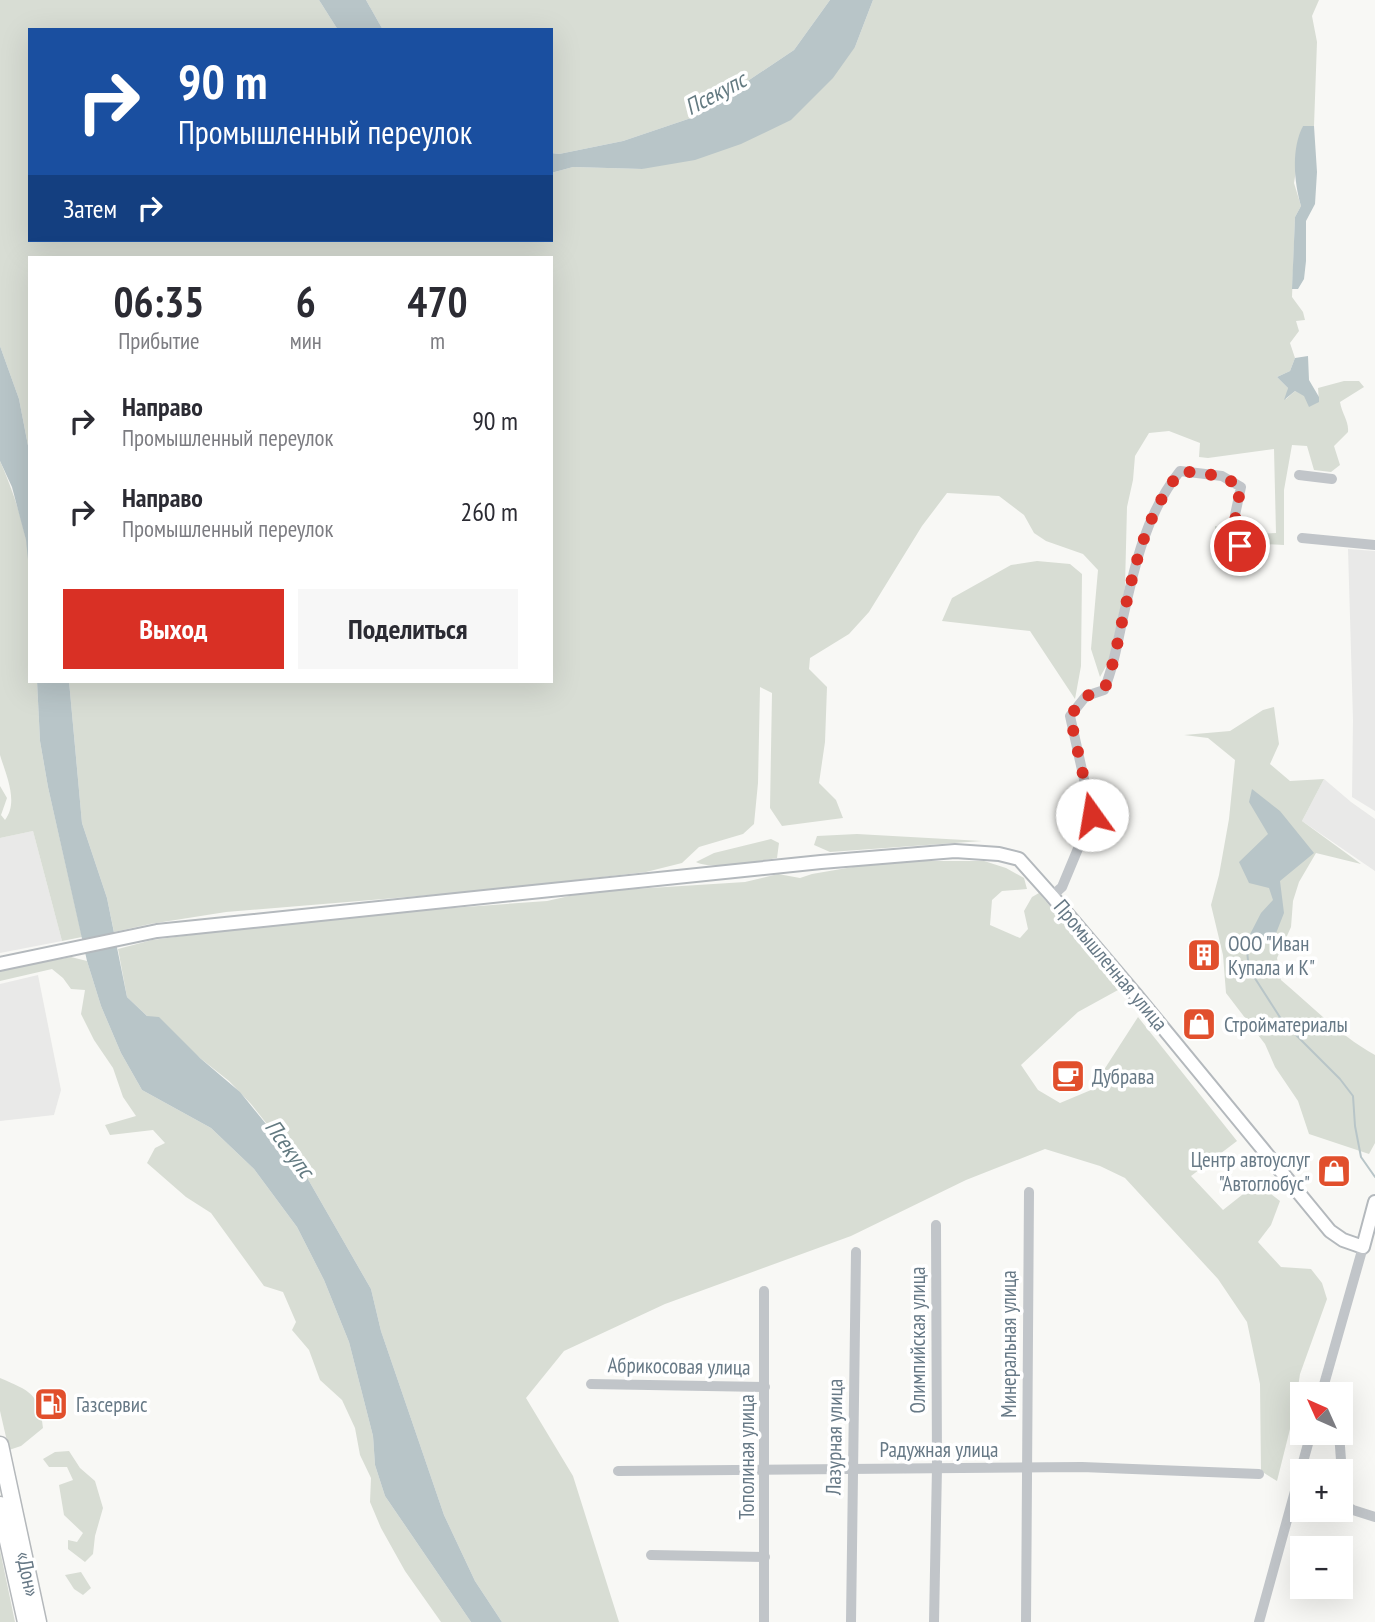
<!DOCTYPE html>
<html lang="ru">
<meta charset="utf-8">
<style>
body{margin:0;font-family:"PT Sans Narrow",sans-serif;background:#f7f7f7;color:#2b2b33;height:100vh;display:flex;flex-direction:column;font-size:26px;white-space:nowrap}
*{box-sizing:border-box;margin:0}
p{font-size:23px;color:#7c7c81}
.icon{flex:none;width:38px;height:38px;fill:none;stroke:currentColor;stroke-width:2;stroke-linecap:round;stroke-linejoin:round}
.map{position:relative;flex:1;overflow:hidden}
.panel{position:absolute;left:28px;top:256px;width:525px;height:427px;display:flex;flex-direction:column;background:#fff;border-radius:0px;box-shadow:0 7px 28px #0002}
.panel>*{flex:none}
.top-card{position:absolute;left:28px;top:28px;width:525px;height:214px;border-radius:0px;box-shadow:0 7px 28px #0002;background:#1a4fa0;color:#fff;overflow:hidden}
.needle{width:46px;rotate:315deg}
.controls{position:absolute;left:1290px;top:1382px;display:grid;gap:14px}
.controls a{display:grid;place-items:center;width:63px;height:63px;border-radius:0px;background:#fff;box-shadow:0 7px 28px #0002;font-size:35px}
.pin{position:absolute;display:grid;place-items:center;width:60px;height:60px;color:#fff;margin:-30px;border:4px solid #fff;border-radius:50%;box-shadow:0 2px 7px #0007}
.me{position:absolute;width:77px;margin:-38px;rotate:347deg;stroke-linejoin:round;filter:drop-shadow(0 0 5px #0008)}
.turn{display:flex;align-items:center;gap:24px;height:147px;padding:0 35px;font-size:32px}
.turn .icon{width:91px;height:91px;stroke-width:2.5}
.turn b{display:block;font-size:49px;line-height:60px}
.then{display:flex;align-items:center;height:66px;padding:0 35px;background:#0003;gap:14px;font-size:26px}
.eta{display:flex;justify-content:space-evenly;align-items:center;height:119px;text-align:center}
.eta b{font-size:42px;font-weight:600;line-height:49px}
.cta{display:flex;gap:14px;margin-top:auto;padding:14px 35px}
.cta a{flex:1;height:80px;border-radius:0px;background:#d93025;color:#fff;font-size:28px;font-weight:600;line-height:80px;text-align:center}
.cta a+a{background:#f7f7f7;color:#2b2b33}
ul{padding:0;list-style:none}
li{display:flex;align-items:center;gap:21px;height:91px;padding:0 35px}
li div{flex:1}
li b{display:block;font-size:26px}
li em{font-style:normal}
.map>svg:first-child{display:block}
.built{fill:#e9e9e8}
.green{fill:#d8ddd4}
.water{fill:#b8c5c8}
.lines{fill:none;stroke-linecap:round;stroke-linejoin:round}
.stream{stroke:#b8c5c8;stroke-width:2}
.major-casing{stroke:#b4b9bd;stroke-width:16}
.highway-casing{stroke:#b4b8bb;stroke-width:19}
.minor{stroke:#c1c5c9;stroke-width:10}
.major{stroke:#fff;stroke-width:12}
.highway{stroke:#fff;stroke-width:16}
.route{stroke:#d93025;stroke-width:12;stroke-dasharray:0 21.6}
.labels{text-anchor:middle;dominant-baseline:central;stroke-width:7;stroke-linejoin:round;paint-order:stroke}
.poi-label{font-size:21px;fill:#677986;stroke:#fff;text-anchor:start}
.street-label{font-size:21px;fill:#677986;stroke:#fff}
.water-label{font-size:23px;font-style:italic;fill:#637a81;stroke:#fff}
</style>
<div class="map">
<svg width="1375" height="1622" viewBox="0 0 1375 1622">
<rect width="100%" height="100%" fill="#f8f8f5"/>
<g class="built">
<polygon points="1348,549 1375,551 1375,811 1352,797 1353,720"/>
<polygon points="1324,779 1351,802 1375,819 1375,871 1302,821"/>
<polygon points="33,831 62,941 0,953 0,838"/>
<polygon points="38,975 61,1090 54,1115 0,1121 0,984"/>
</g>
<g class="green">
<path d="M0,0h319l19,30h-308v210h521v-67l22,-6 69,2 213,-122 18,-47h446l-7,16 5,26 -3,84h-11l-9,57 7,23 -6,11 -3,80 11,15 2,8 -9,1 3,10 -9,12 5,15 -5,13 -13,6 11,11 -2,11 9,-8 24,11 -1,-14 26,-7h15l5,6 -24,15c2,12 9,19 8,30l-14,14 6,19 -9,7 -17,-2 -7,-24 -15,-1 -8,45v55l-20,-1 -49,-12v-6l36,8 25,-1 -2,-84 -66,9 -9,-1 1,-14 -31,-12 -20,2 -14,23 -2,24 -6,27 -2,80 -16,74 -9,16 -9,-28 7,-79 -15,-16 -37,-13 -12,-8 -10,-18 -25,-19 -52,-3 -25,33 -53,86 -20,22 -39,24 -1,11 18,18 -2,55 -6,41 17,17 7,18 -61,8 -12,-18 2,-115 -12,-6 -2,96 -4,41 -11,10 -44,13 -17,16 -36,9 -166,19 -254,21 -76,12 -36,8 -7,-34 -25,-75 -13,-142h482v-424h-521v199l-11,-57 -19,-53z"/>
<polygon points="366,0 830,0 794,50 694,117 623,141 559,154 551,153 551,30 383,30"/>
<path d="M0,461c11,25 20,51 26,78 9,45 4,95 4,142h7l3,60 8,46 34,150 -20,4 -29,-110 -33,7v-52l7,12 -6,17 4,5c14,-18 1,-45 -5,-65z"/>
<polygon points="1037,561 1070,564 1082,574 1081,666 1075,699 1030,631 942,621 952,598 1011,565"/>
<path d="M1274,707l5,37 -9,20 20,17 34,-2 -22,42 59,43 -45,-11 -17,29 -6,19 -2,26 -14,31 4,22c31,26 58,55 94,75v88l-6,11 -60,-20 -11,-33 -23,-34 -10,-23 -39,-51 -3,-38 -12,-50 8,-30 10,-56 6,-59 -27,-22 -24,-3 46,-4 33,-21z"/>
<polygon points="857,834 982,841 830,852 814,845 817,836"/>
<path d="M771,839l8,4 -2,15c-20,3 -63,13 -81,4l18,-9z"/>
<polygon points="906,861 984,861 1006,868 1024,878 1027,889 1002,891 992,900 990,925 1020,938 1028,929 1024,911 1032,897 1039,893 1102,968 1118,990 1078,1012 1021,1065 1038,1090 1060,1103 1091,1090 1138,1017 1237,1141 1191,1176 1223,1210 1257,1183 1280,1201 1271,1225 1258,1242 1281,1267 1311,1269 1322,1283 1327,1299 1300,1374 1294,1413 1277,1481 1261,1471 1260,1384 1247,1322 1218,1279 1125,1178 1100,1166 1045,1149 966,1180 851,1236 665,1304 564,1351 526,1398 573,1476 619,1622 502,1622 475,1581 444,1515 381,1331 371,1289 301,1167 251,1104 229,1081 147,1016 127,997 118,949 152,940 328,917 547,901 587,892 745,882 778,874 800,878 812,874 876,863"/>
<polygon points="71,957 87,961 101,1006 121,1053 142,1090 211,1128 254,1169 297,1227 324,1280 349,1342 373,1436 375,1465 385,1496 471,1622 441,1622 405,1571 381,1528 370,1502 371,1478 360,1455 355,1428 342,1400 320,1380 309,1350 292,1330 296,1322 283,1292 264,1286 211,1213 186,1197 147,1163 155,1148 165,1143 153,1130 110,1135 105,1125 136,1116 123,1097 113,1068 94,1040 81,1014 85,990 71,989 63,978 52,969 0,981 0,970"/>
<path d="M0,1378c30,13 39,15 43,50l-22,18 -12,4 -9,-39z"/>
<polygon points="69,1451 80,1468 95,1481 103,1508 95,1536 93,1554 85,1562 68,1549 68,1540 77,1542 83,1533 64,1515 59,1485 73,1480 67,1467 49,1467 43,1459 55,1452"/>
<polygon points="0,1550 15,1622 0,1622"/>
<polygon points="81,1572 91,1588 83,1595 74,1589 65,1575"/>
</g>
<g class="water">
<polygon points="319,0 366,0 383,30 338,30"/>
<polygon points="830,0 873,0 855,47 833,78 791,120 741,144 695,160 642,169 573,167 551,173 551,153 559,154 623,141 694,117 794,50"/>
<path d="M1303,126h11l3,46 -2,32 -9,17v40l-2,18 -6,10h-6l3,-72 6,-11c-7,-24 -10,-57 2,-80z"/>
<polygon points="0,346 19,399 30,456 30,579 26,540 12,487 0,461"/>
<polygon points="1308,356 1309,380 1319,397 1319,402 1309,407 1304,396 1295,391 1284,400 1288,388 1277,377 1290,371 1295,358"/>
<polygon points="37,681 69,681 82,823 107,898 127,997 147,1016 159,1017 200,1058 240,1092 301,1167 371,1289 381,1331 444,1515 475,1581 502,1622 471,1622 385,1496 375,1465 373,1436 349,1342 324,1280 297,1227 254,1169 211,1128 142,1090 121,1053 101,1006 87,961 48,787 40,741"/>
<polygon points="1252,789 1280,811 1314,853 1280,881 1284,913 1273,941 1246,942 1261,913 1273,900 1269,888 1249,883 1239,862 1268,834 1249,802"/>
</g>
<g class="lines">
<polyline class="stream" points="1246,942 1249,969 1283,1022 1340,1079 1353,1096 1355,1126 1361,1157 1375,1177"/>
<g class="major-casing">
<polyline id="major" points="0,964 157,931 821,862 955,851 999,854 1019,859 1052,896 1136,995 1330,1231 1343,1240 1363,1247 1375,1202"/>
</g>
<g class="highway-casing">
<g id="highway">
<polyline points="0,1445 38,1622"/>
<polyline points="0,1505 26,1622"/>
</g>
</g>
<g class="minor">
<polyline points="1299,475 1332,479"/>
<polyline points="1302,538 1375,545"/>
<path d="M1052,896l10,-9 30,-72 -22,-99 16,-20 18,-6c9,-22 13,-44 18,-68 12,-54 23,-107 58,-151l42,5 19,11 -6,28 5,31 15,1"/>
<polyline points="591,1384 765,1387"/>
<polyline points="1321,1395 1363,1247"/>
<polyline points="1340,1419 1340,1422"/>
<polyline points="1339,1433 1341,1460 1339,1472"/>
<polyline points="618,1471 1082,1467 1259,1474"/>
<polyline points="1340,1503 1353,1510 1375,1517"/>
<polyline points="651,1555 765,1557"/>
<polyline points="764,1622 764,1291"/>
<polyline points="851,1622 856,1252"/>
<polyline points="934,1622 937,1467 936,1225"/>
<polyline points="1026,1622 1029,1192"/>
<polyline points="1259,1622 1311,1433"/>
</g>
<use href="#major" class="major"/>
<use href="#highway" class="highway"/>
</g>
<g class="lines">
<path class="route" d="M1092,815l-22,-99 16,-20 18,-6c9,-22 13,-45 18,-68 12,-53 23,-108 59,-151l41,5 19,11 -6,28 5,31"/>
</g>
<defs>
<g id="building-square" transform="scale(1.75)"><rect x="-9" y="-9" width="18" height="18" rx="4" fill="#e14f2c" stroke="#fff"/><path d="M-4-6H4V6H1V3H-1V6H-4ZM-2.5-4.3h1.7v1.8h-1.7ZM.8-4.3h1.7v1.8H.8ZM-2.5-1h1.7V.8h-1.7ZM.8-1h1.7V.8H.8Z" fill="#fff"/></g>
<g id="shop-square" transform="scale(1.75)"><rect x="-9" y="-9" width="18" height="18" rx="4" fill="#e14f2c" stroke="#fff"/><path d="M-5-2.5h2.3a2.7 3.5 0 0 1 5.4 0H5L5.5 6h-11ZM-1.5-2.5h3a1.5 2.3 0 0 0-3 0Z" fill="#fff"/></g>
<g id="cafe-square" transform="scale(1.75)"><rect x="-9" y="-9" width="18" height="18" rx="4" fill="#e14f2c" stroke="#fff"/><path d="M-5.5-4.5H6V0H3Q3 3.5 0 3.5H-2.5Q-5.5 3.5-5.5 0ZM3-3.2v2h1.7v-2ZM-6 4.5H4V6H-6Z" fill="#fff"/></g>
<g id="fuel-square" transform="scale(1.75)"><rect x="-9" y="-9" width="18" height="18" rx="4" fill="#e14f2c" stroke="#fff"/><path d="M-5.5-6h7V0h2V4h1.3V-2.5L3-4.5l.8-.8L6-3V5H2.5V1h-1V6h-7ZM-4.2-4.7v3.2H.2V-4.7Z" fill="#fff"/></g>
</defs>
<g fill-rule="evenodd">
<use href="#building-square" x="1204" y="955"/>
<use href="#shop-square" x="1199" y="1024"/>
<use href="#cafe-square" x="1068" y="1076"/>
<use href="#shop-square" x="1334" y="1171"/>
<use href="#fuel-square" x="51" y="1404"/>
</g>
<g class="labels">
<g class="poi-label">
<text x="1228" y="943">ООО "Иван<tspan x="1228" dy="24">Купала и К"</tspan></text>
<text x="1224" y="1024">Стройматериалы</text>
<text x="1092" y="1076">Дубрава</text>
<text x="1310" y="1159" text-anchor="end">Центр автоуслуг<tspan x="1310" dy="24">"Автоглобус"</tspan></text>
<text x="76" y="1404">Газсервис</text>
</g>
<g class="street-label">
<text transform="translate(1111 965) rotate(50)">Промышленная улица</text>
<text transform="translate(917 1340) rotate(-90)">Олимпийская улица</text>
<text transform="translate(1008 1344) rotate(-90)">Минеральная улица</text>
<text transform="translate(679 1366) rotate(1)">Абрикосовая улица</text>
<text transform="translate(834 1437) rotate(-89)">Лазурная улица</text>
<text x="939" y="1449">Радужная улица</text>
<text transform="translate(746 1457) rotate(-90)">Тополиная улица</text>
<text transform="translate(28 1574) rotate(78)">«Дон»</text>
</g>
<g class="water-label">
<text transform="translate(715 93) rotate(-28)">Псекупс</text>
<text transform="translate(290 1148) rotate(54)">Псекупс</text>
</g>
</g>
</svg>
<div class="controls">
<a><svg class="needle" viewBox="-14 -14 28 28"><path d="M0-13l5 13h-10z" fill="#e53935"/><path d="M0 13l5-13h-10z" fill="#7c7c81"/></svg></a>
<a>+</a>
<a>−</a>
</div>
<div class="pin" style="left:1240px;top:546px;background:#d93025"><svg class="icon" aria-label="arrive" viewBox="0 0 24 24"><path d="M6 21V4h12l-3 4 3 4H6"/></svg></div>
<svg class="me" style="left:1092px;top:815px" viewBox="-20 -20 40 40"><circle r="19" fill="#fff"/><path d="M0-13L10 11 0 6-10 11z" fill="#d93025"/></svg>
<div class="top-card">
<div class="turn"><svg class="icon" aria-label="right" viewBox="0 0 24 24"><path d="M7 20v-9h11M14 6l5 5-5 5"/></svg><div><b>90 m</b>Промышленный переулок</div></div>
<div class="then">Затем<svg class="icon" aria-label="right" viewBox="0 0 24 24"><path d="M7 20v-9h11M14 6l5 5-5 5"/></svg></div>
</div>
<section class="panel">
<div class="eta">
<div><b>06:35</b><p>Прибытие</p></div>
<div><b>6</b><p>мин</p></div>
<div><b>470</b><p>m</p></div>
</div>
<ul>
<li><svg class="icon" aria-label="right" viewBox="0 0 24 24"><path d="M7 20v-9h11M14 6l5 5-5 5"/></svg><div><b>Направо</b><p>Промышленный переулок</p></div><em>90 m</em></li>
<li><svg class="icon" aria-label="right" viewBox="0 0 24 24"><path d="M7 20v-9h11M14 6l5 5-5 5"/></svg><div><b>Направо</b><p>Промышленный переулок</p></div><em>260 m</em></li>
</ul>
<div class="cta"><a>Выход</a><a>Поделиться</a></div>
</section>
</div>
